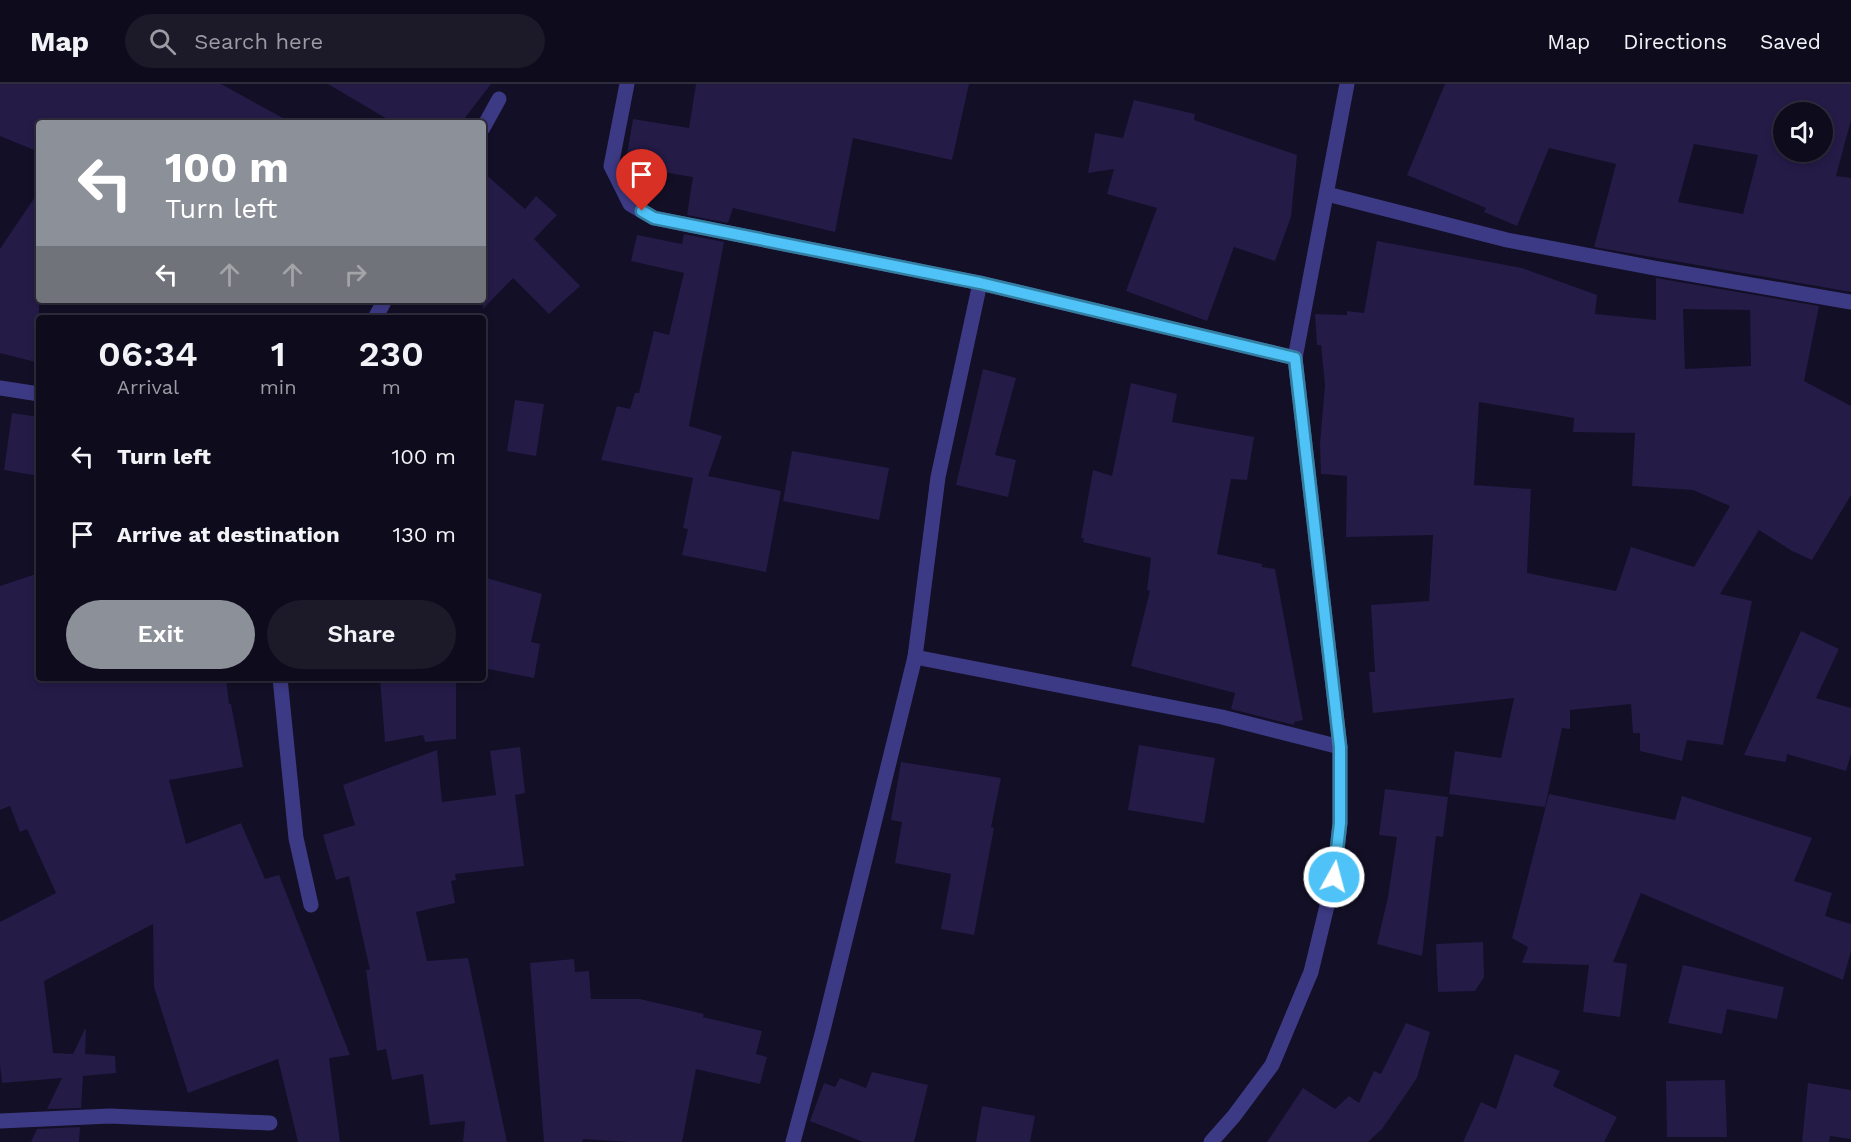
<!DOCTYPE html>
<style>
body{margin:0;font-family:"Work Sans",sans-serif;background:#1c1929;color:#f1f3f6;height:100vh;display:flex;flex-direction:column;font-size:22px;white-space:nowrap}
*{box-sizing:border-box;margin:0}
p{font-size:20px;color:#9b9ba3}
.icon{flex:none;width:33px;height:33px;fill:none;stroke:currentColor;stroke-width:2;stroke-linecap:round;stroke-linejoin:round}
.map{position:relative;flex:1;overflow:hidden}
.sheet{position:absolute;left:36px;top:231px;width:450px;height:366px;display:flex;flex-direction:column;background:#0e0b1c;border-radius:6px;box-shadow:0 3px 9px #0003,0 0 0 2px #2e2b3b}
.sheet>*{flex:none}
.top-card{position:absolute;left:36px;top:36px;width:450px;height:183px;border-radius:6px;box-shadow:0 3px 9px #0003,0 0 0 2px #2e2b3b;background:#8c9099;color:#fff;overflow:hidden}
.fabs{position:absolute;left:1773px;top:18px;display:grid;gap:12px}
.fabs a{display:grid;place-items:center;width:60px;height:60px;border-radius:50%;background:#0e0b1c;box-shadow:0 3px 9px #0003,0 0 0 2px #2e2b3b;font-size:30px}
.pin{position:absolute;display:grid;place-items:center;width:51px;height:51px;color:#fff;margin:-62px -26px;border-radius:50% 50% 50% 0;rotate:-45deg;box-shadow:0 0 6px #0007}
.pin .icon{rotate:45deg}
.me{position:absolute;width:66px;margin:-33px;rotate:7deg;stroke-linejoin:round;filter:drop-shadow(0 0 4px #0008)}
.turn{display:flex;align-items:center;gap:21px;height:126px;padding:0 30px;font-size:27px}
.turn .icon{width:78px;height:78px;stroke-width:2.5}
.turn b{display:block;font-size:42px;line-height:51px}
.lanes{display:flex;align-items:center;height:57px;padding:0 30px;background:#0003;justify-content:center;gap:30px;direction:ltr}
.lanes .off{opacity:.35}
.eta{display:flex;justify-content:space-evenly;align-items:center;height:102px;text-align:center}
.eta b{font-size:36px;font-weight:600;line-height:42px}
.button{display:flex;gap:12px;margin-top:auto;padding:12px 30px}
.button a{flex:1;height:69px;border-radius:36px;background:#8c9099;color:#fff;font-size:24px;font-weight:600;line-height:69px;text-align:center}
.button a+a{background:#1c1929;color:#f1f3f6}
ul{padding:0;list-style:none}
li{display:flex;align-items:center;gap:18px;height:78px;padding:0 30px}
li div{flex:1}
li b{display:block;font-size:22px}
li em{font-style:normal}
header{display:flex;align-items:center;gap:36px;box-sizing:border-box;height:84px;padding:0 30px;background:#0e0b1c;border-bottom:2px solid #2e2b3b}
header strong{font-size:28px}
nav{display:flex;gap:33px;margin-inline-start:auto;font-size:21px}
.search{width:420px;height:54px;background:#1c1929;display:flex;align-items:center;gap:15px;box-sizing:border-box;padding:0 21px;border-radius:33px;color:#9b9ba3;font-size:22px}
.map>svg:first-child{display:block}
.building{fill:#241b47;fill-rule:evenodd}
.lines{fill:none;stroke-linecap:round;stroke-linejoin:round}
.street{stroke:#3d3a85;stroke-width:15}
.route-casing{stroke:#337fa1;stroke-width:15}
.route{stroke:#4fc3f7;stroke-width:10}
</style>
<header>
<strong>Map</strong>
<div class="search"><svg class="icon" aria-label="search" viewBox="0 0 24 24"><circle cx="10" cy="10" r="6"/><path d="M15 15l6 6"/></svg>Search here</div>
<nav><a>Map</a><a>Directions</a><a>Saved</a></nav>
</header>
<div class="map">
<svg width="1851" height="1058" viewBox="0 0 1851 1058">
<rect width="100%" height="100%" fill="#130f26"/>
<g class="building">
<polygon points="0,0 221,0 292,39 39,39 39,68 0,52"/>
<polygon points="328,0 491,0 461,39 394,39"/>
<polygon points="696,0 969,0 952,76 853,54 835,148 733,124 728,139 687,131 693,93 625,82 633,35 689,44"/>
<path d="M1445,0h406v36l-15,56 15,2v114l-257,-45 22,-83 -67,-16 -32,78 -33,-14 2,-4 -79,-33zM1784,28h38v40h-38zM1694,60l64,11 -15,59 -65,-12z"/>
<polygon points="1134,16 1195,30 1194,36 1297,71 1291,133 1275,177 1234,163 1207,237 1126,207 1157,124 1107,110 1114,85 1088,89 1095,49 1123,54"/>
<polygon points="483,88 525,125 536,112 557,131 534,155 580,202 549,230 513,194 483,225"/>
<polygon points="39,107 39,279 0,269 0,165"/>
<polygon points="684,150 724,158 689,342 722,352 708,392 781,407 766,488 682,471 688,445 683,444 693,394 601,376 617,322 630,325 635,309 639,309 654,247 669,251 684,189 631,177 637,151 682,160"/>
<path d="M1377,157l145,27 75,27 -2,19 61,6v-42l163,28 -15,75 47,25v89l-39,65 -20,-9 -33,-21 -39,64 32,7 -29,144 -36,-5 -5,21 -42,-10v-18h-7l-2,-29 -61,6v19l-8,-1 -17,79 -96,-13 6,-43 46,7 13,-60 -141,15 -4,-41h6l-4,-67 58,-4 4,-66 -87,2 1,-61 -26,-2 -1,-31 5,-58 -4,-40h-4l-2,-31 32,1v-4l17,2zM1683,225l67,1 1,56 -66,3zM1479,318l95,16 -1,14 62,1 -3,53 61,4 37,16 -36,61 -63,-20 -15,44 -89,-18 4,-84 -57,-4z"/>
<polygon points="983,285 1016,294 995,371 1016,376 1008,413 956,401"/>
<polygon points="1131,299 1177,310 1172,338 1254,353 1247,396 1231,395 1217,470 1262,480 1262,483 1275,485 1303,636 1294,638 1294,641 1231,625 1235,609 1131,582 1150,507 1147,506 1151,474 1083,458 1084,454 1081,454 1093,386 1112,392"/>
<polygon points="515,316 544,320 536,372 507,367"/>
<polygon points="12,329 39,333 39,392 4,386"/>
<polygon points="792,367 889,384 879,436 783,417"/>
<polygon points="39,489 39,594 226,594 229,620 231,620 243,683 169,696 186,760 241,739 265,795 279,791 350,971 329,974 340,1058 298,1058 278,975 188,1009 154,903 153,840 44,897 53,969 73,970 85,945 86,945 85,970 115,972 116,989 83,992 81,1024 47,1025 62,994 2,999 0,981 0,838 56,809 27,745 20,748 10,722 0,726 0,502"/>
<polygon points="483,493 542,510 531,558 540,560 534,594 483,584"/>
<polygon points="1801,547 1839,565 1816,614 1851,624 1851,670 1846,687 1787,670 1786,678 1744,671"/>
<polygon points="380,594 456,594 456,655 425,658 423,651 385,658"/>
<polygon points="1139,661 1215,674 1204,739 1128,726"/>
<polygon points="520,663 525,709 515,711 524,782 455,790 456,796 451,797 455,819 416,828 427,877 468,874 507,1058 463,1058 465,1037 430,1041 423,990 392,996 386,965 377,967 366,886 370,886 349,792 336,796 323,751 355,741 343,701 437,666 442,718 496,711 490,667"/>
<polygon points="901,678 1001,694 991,743 994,744 974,851 941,845 951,790 895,779 902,738 891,736"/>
<polygon points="1385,705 1448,713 1443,753 1436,752 1422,872 1377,860 1388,813 1397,753 1379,751"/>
<polygon points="1549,710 1675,736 1682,712 1812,754 1794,797 1832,809 1825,832 1851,840 1851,867 1843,896 1641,809 1613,878 1627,880 1620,933 1583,928 1589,881 1522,879 1528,863 1512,854"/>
<polygon points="1483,858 1484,893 1475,907 1438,908 1436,860"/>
<polygon points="574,875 575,888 589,887 591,915 640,915 704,930 703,933 762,947 756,970 767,973 760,1000 696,985 682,1058 629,1058 583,1055 582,1058 544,1058 530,879"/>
<polygon points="1683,881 1784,903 1777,935 1727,925 1722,950 1668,939"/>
<polygon points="1406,939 1430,948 1417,994 1382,1045 1368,1058 1267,1058 1303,1004 1335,1025 1349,1012 1359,1019 1374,987 1381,990"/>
<polygon points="1515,970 1560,987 1553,1002 1617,1033 1604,1058 1463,1058 1481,1018 1496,1025"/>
<polygon points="872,988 928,1001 914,1058 863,1058 810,1037 824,999 835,1003 840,994 866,1004"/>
<polygon points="1725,996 1727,1053 1667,1053 1666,997"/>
<polygon points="1808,999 1851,1006 1851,1055 1830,1052 1829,1058 1802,1058"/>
<polygon points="982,1022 1035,1032 1030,1058 976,1058"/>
<polygon points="80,1043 79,1058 31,1058 37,1045"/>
</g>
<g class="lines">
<g class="street">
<polyline points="627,0 611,82 630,120 654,134 980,199 1295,274"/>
<polyline points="483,44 499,15"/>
<polyline points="1327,110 1507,156 1654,184 1851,218"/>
<polyline points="375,234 385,216"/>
<polyline points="0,304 39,310"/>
<polyline points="915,573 1222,633 1340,663"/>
<polyline points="280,594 296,754 311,821"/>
<polyline points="0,1037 110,1032 270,1039"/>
<polyline points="793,1058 822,950 915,573 938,393 980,199"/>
<polyline points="1211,1058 1234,1032 1272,981 1311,888 1334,793 1340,739 1340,663 1295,274 1347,0"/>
</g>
</g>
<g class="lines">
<g class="route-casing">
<polyline id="route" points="642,127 654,134 980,199 1295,274 1340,663 1340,739 1334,793"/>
</g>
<use href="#route" class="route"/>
</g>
</svg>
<div class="fabs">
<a><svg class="icon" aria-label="sound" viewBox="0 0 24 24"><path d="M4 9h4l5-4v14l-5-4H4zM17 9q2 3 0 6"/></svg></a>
</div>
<div class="pin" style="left:642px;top:127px;background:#d93025"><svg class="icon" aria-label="arrive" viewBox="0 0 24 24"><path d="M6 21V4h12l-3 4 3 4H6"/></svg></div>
<svg class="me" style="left:1334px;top:793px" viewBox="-20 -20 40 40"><circle r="17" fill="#4fc3f7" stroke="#fff" stroke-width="3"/><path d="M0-11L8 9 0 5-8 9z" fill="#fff"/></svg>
<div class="top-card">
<div class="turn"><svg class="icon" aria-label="left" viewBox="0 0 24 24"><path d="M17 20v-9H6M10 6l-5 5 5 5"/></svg><div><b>100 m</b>Turn left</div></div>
<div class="lanes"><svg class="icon" aria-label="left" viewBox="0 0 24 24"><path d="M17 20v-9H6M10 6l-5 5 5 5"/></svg><svg class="icon off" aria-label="ahead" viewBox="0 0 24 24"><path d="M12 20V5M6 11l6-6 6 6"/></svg><svg class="icon off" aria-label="ahead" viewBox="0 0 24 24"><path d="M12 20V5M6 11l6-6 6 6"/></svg><svg class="icon off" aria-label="right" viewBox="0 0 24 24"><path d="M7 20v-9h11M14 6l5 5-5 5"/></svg></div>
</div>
<section class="sheet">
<div class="eta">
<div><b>06:34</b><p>Arrival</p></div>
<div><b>1</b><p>min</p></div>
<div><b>230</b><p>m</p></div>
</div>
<ul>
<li><svg class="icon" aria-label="left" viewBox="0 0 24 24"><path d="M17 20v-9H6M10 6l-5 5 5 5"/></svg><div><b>Turn left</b></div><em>100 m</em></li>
<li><svg class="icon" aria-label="arrive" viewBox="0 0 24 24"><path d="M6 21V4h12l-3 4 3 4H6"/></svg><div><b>Arrive at destination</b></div><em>130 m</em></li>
</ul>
<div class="button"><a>Exit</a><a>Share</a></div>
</section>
</div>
